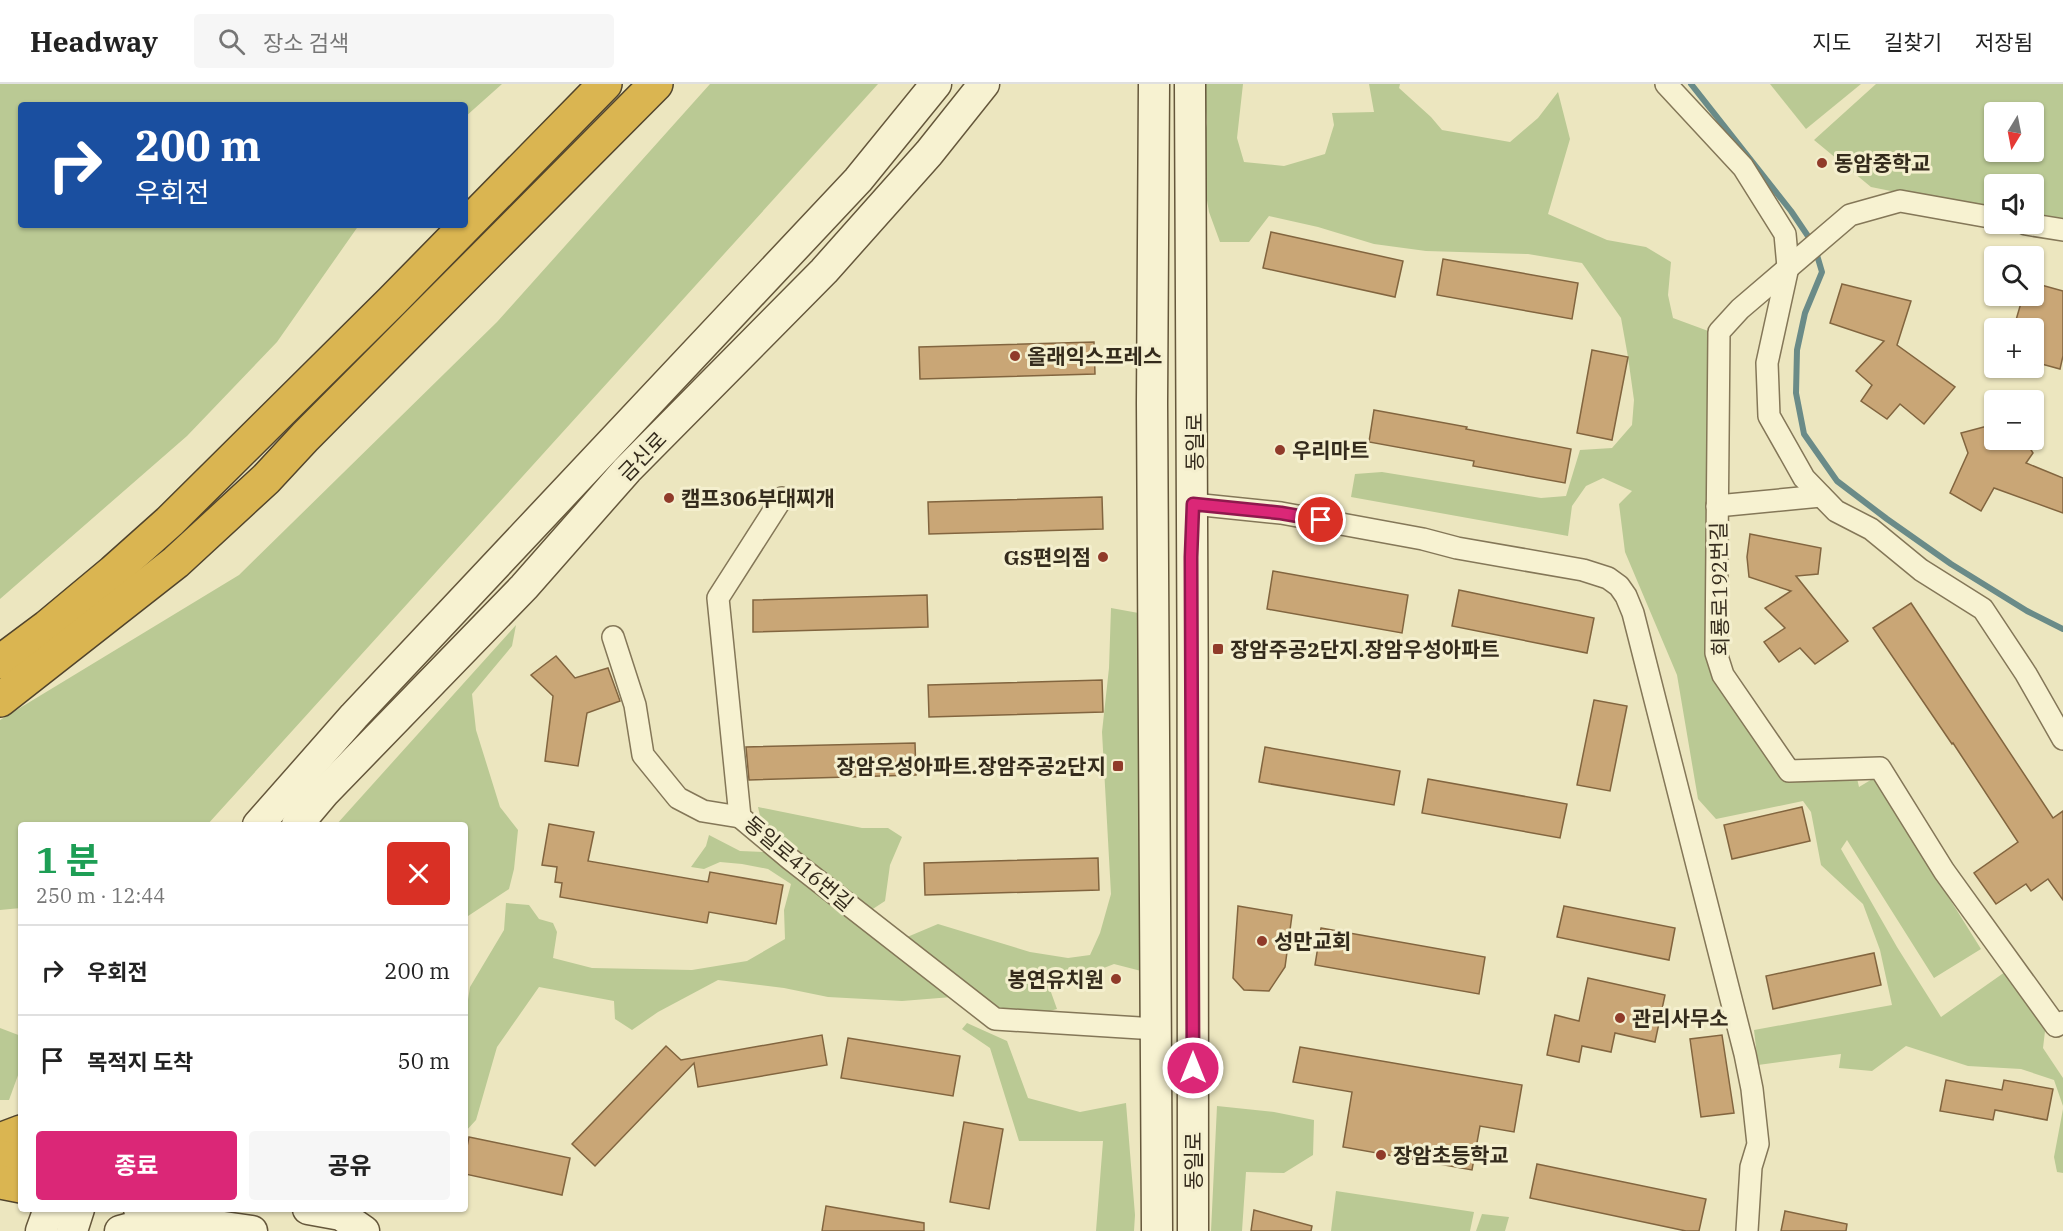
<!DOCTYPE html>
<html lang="ko">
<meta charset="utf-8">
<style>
body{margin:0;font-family:"IBM Plex Serif","Noto Sans KR",serif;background:#f6f6f6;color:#222;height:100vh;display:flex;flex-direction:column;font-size:22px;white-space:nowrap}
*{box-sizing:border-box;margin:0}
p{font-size:20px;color:#767676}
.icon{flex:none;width:33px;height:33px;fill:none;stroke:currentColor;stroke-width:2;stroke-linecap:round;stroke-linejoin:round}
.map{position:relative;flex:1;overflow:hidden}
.details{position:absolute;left:18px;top:738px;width:450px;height:390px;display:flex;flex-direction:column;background:#fff;border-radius:6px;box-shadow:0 2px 4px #0004}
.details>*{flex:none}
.top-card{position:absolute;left:18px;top:18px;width:450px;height:126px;border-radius:6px;box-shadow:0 2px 4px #0004;background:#1a4fa0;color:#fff;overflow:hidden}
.needle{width:39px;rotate:190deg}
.tools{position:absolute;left:1984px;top:18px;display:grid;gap:12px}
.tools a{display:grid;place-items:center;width:60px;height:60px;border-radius:6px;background:#fff;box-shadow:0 2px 4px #0004;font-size:30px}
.pin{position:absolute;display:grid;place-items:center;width:51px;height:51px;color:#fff;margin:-26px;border:3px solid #fff;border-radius:50%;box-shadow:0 2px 6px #0007}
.me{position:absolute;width:66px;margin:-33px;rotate:0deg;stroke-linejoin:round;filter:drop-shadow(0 0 4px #0008)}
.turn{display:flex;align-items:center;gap:21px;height:126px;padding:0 18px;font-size:27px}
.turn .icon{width:78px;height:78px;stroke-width:2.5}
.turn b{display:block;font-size:42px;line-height:51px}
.round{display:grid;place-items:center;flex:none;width:63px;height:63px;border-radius:6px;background:#f6f6f6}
.head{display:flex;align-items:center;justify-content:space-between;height:102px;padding:0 18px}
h1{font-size:36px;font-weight:700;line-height:45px;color:#1e9e55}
.button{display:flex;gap:12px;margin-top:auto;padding:12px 18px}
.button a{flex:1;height:69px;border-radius:6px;background:#db2777;color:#fff;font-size:24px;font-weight:700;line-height:69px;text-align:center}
.button a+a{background:#f6f6f6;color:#222}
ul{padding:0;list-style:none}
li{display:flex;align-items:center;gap:18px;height:90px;padding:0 18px;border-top:2px solid #e0e0e0}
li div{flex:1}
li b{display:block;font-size:22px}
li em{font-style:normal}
header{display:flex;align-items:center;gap:36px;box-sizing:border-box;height:84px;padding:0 30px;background:#fff;border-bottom:2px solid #e0e0e0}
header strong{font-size:28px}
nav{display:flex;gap:33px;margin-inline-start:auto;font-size:21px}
.search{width:420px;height:54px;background:#f6f6f6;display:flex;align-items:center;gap:15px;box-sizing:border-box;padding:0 21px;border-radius:6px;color:#767676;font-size:22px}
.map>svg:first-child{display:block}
.green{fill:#bac994;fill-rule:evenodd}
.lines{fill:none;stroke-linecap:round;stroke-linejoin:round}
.stream{stroke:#6a8b88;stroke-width:6}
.building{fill:#c9a676;stroke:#82653f;stroke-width:1.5}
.street-casing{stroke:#847758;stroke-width:24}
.secondary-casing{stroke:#65573b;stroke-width:33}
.highway-casing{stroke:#51442c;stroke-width:36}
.street{stroke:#f7f2d1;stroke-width:21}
.secondary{stroke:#f7f2d1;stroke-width:30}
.highway{stroke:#dab551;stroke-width:33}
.route-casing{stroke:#8e194d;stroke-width:15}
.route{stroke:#db2777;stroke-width:10}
.poi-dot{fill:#903b2a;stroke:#f4efce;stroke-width:2}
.labels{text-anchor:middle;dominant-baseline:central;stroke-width:6;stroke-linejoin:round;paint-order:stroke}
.poi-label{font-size:21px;font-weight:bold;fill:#342b1c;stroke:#f4efce;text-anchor:start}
.street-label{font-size:21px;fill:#342b1c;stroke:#f4efce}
</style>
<header>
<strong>Headway</strong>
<div class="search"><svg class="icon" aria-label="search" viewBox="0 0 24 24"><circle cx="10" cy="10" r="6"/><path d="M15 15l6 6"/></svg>장소 검색</div>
<nav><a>지도</a><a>길찾기</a><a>저장됨</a></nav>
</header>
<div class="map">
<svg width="2063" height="1147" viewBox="0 0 2063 1147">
<rect width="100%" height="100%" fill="#ece6bf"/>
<g class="green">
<polygon points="0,0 502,0 465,33 465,21 21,21 21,141 359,141 277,258 187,352 0,515"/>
<polygon points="710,0 878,0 207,741 21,741 21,824 0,826 0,636 239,491 497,238"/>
<polygon points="1204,0 1243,0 1237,54 1244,78 1284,82 1325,70 1334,41 1332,29 1374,28 1369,0 1400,0 1399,4 1431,33 1442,46 1510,58 1538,34 1558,8 1570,55 1548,130 1607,156 1646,163 1671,178 1668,211 1673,234 1711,248 1709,569 1757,661 1782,693 1856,690 1859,703 1874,694 1981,865 1934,894 1847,756 1841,765 1897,863 1941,933 2005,888 2046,939 2043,964 2063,994 2063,1022 2054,996 2021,985 1968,982 1906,962 1872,987 1839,984 1841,970 1758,981 1754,946 1892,921 1880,866 1863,820 1821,781 1811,728 1803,717 1716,735 1698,715 1677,591 1625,468 1619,420 1632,407 1603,394 1586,402 1572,422 1568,452 1351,413 1355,390 1382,388 1541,414 1566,412 1580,366 1612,364 1632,341 1634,316 1628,273 1621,234 1582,179 1528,170 1426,167 1374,160 1318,143 1269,132 1249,158 1220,158 1209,128 1200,75 1207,39"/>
<polygon points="1770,0 1861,0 1806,45"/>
<path d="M1876,0h187v142l-29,-6v-36h-39v28l-124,-25 -57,-47zM1995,28h39v40h-39z"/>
<polygon points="1111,524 1144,530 1145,888 1114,880 1091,889 1047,897 1057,925 995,942 952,913 902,917 828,913 784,904 718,896 658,928 632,946 615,935 614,917 539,903 497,963 476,1036 465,1048 465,935 470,903 504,846 506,819 529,821 539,835 553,839 557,848 553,874 592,884 692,886 747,877 785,855 784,826 791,800 768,785 742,780 720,778 704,785 691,783 706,762 709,751 740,767 764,768 762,741 758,723 862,744 888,744 902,753 890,781 885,817 856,836 893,859 938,840 1030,868 1068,874 1090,871 1100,849 1111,810 1102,648 1109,584"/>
<polygon points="516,541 512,562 472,610 476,646 500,723 518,746 514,785 509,805 465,834 465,741 336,741"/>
<polygon points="967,939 1007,957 1028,1014 1080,1028 1126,1019 1135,1131 1134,1147 1096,1147 1103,1057 1019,1057 990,964 962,945"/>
<polygon points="0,944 21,952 21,983 9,1016 0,1016"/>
<polygon points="1217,1022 1274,1028 1314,1036 1313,1071 1284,1089 1246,1088 1242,1147 1211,1147"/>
<polygon points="2063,1025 2063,1089 2057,1088 2054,1073"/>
<polygon points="1336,1107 1474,1128 1470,1147 1331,1147"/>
<polygon points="1482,1130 1509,1133 1505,1147 1476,1147"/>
</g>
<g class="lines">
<polyline class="stream" points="1691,0 1791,127 1814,161 1822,188 1805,229 1797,266 1796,309 1804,350 1837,397 1887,435 1951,480 2027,527 2063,545"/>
</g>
<g class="building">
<polygon points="1271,148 1403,177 1395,213 1263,184"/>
<polygon points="1443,175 1578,199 1572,235 1437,211"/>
<polygon points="2034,199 2063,207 2063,272 2060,285 2034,278 2034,241 2016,236 2023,212 2034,212"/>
<polygon points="1842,200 1911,217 1897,261 1955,303 1924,340 1900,320 1887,335 1861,317 1872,301 1856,287 1884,257 1830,239"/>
<polygon points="1094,258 1095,290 920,295 919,263"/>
<polygon points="1592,266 1628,273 1612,356 1577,349"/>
<polygon points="1374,326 1467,343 1466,345 1571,365 1565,399 1473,382 1474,377 1369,358"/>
<polygon points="1995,340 1995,356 2025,356 2033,369 2026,379 2063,394 2063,429 1994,404 1981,427 1950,409 1968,369 1961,349"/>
<polygon points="1102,413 1103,445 929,450 928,418"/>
<polygon points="1750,450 1821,464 1818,490 1796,492 1848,557 1815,580 1800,564 1779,578 1764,558 1785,544 1765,524 1791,507 1749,493 1747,473"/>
<polygon points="1273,487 1408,511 1402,549 1267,525"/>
<polygon points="1459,506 1594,534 1587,569 1452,542"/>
<polygon points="927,511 928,543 753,548 753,516"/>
<polygon points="1911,519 2053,734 2063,727 2063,816 2048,795 2031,807 2026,800 1996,820 1974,789 2018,758 1953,659 1952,660 1873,544"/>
<polygon points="556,572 575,594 608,584 620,617 587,629 578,682 545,677 553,612 531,591"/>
<polygon points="1102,596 1103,628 929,633 928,601"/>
<polygon points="1594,616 1627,622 1610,707 1577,701"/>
<polygon points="915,659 916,691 749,696 746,663"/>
<polygon points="1265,663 1400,687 1394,721 1259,698"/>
<polygon points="1428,695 1567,720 1560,754 1422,729"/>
<polygon points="1802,723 1810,757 1732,775 1724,741"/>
<polygon points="549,740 594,748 588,777 708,798 710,788 783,801 776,840 709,828 707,839 560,813 562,799 555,798 557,783 542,781"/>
<polygon points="1098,774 1099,806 925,811 924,779"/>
<polygon points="1238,822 1292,831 1285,883 1269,907 1244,906 1233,894"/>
<polygon points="1564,822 1675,844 1669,876 1557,853"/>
<polygon points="1321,844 1485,873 1479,910 1315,881"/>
<polygon points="1874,869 1881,901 1773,925 1766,892"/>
<polygon points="1588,894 1665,911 1655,958 1615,949 1611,968 1582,962 1579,978 1547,971 1555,931 1579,937"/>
<polygon points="822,951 827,981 698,1003 694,979 595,1082 572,1060 666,962 681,976"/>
<polygon points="1722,951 1734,1029 1701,1033 1690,955"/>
<polygon points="848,954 960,972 953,1012 841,994"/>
<polygon points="1300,963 1522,1001 1514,1048 1480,1042 1472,1086 1343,1063 1352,1008 1293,998"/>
<polygon points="1946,996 2002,1006 2004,996 2053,1005 2047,1036 1995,1026 1993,1036 1940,1027"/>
<polygon points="964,1038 1003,1045 989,1125 950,1118"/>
<polygon points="469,1053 570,1074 562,1111 465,1090 465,1072"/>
<polygon points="1537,1080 1706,1115 1699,1147 1686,1147 1530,1114"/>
<polygon points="826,1122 924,1139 924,1147 822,1147"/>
<polygon points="1254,1126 1312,1142 1311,1147 1251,1147"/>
<polygon points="1785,1127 1847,1140 1846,1147 1781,1147"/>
</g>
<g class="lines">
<g class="street-casing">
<g id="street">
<polyline points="1666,0 1743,83 1785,150 1788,183 1767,279 1769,332 1804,394 1836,427 1871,445 1921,486 1983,525 2026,590 2063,655"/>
<polyline points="1995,134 1900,117 1850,131 1740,225 1719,248 1716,569 1723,591 1789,687 1880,684 1944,787 2056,942 2063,938"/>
<polyline points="2026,140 2063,146"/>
<polyline points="782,414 718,514 740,733 790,775 995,935 1156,945"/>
<polyline points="1193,420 1281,429 1423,455 1457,464 1583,486 1608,494 1619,502 1626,512 1633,529 1745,970 1752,1005 1758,1060 1751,1083 1747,1147"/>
<polyline points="1717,422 1821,412"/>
<polyline points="613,553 635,621 643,671 678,714 703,727 740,733"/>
</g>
</g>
<g class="secondary-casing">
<g id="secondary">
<polyline points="1154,0 1152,319 1157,1147"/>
<path d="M1190,0c4,382 2,765 3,1147"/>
<polyline points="258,741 354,632 858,96 936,0"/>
<polyline points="297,741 324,709 524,503 627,386 824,187 929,69 984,0"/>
<polyline points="139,1125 203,1140 252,1147"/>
<polyline points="308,1125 341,1131 364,1147"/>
<polyline points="41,1147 49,1125"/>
<polyline points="72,1147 79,1125"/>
<polyline points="120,1147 142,1141 170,1140"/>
</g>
</g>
<g class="highway-casing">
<g id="highway">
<polyline points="0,578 47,543 113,488 169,438 392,217 605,0"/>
<polyline points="0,616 176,478 266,395 305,353 656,0"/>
<polyline points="0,1056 21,1048"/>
<polyline points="0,1073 21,1077"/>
<polyline points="0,1098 21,1102"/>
</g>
</g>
<use href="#street" class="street"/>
<use href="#secondary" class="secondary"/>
<use href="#highway" class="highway"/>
</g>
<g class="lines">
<g class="route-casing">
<polyline id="route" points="1193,984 1191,473 1193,420 1281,429 1321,436"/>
</g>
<use href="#route" class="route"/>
</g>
<g class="poi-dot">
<circle cx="1822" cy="79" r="6"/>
<circle cx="1015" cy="272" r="6"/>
<circle cx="1280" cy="366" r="6"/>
<circle cx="669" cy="414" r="6"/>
<circle cx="1103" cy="473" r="6"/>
<rect x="1212" y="559" width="12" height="12" rx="3"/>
<rect x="1112" y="676" width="12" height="12" rx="3"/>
<circle cx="1262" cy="857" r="6"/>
<circle cx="1116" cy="895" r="6"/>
<circle cx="1620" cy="934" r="6"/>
<circle cx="1381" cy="1071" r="6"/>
</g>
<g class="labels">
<g class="poi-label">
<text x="1834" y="79">동암중학교</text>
<text x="1027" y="272">올래익스프레스</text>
<text x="1292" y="366">우리마트</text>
<text x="681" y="414">캠프306부대찌개</text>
<text x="1091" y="473" text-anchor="end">GS편의점</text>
<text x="1230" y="565">장암주공2단지.장암우성아파트</text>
<text x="1106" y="682" text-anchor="end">장암우성아파트.장암주공2단지</text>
<text x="1274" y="857">성만교회</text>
<text x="1104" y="895" text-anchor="end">봉연유치원</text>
<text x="1632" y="934">관리사무소</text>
<text x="1393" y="1071">장암초등학교</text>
</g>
<g class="street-label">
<text transform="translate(1194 358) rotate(-90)">동일로</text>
<text transform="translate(642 372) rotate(-46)">금신로</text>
<text transform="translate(1719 505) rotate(-91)">회룡로192번길</text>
<text transform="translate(799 779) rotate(40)">동일로416번길</text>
<text transform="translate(1193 1077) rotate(-90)">동일로</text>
</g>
</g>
</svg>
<div class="tools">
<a><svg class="needle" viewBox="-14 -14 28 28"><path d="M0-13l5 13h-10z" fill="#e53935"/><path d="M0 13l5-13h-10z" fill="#767676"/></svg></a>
<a><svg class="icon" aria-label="sound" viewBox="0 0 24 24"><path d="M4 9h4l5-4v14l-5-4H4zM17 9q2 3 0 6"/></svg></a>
<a><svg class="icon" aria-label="search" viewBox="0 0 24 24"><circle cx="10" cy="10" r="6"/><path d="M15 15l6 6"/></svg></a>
<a>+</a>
<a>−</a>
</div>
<div class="pin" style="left:1321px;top:436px;background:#d93025"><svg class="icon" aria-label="arrive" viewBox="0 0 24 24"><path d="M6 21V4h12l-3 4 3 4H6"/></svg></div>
<svg class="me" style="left:1193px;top:984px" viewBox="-20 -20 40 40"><circle r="17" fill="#db2777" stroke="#fff" stroke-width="3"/><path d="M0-11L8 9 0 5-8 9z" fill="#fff"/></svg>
<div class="top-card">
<div class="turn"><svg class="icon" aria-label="right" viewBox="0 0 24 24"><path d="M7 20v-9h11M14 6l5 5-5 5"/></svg><div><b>200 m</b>우회전</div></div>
</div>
<section class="details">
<div class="head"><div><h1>1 분</h1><p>250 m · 12:44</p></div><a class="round" style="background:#d93025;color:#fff"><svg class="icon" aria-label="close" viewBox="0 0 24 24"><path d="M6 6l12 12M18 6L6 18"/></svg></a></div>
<ul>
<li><svg class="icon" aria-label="right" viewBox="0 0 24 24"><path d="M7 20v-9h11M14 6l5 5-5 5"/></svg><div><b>우회전</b></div><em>200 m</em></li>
<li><svg class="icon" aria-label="arrive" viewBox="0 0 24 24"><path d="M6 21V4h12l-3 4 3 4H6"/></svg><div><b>목적지 도착</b></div><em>50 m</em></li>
</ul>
<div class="button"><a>종료</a><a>공유</a></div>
</section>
</div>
